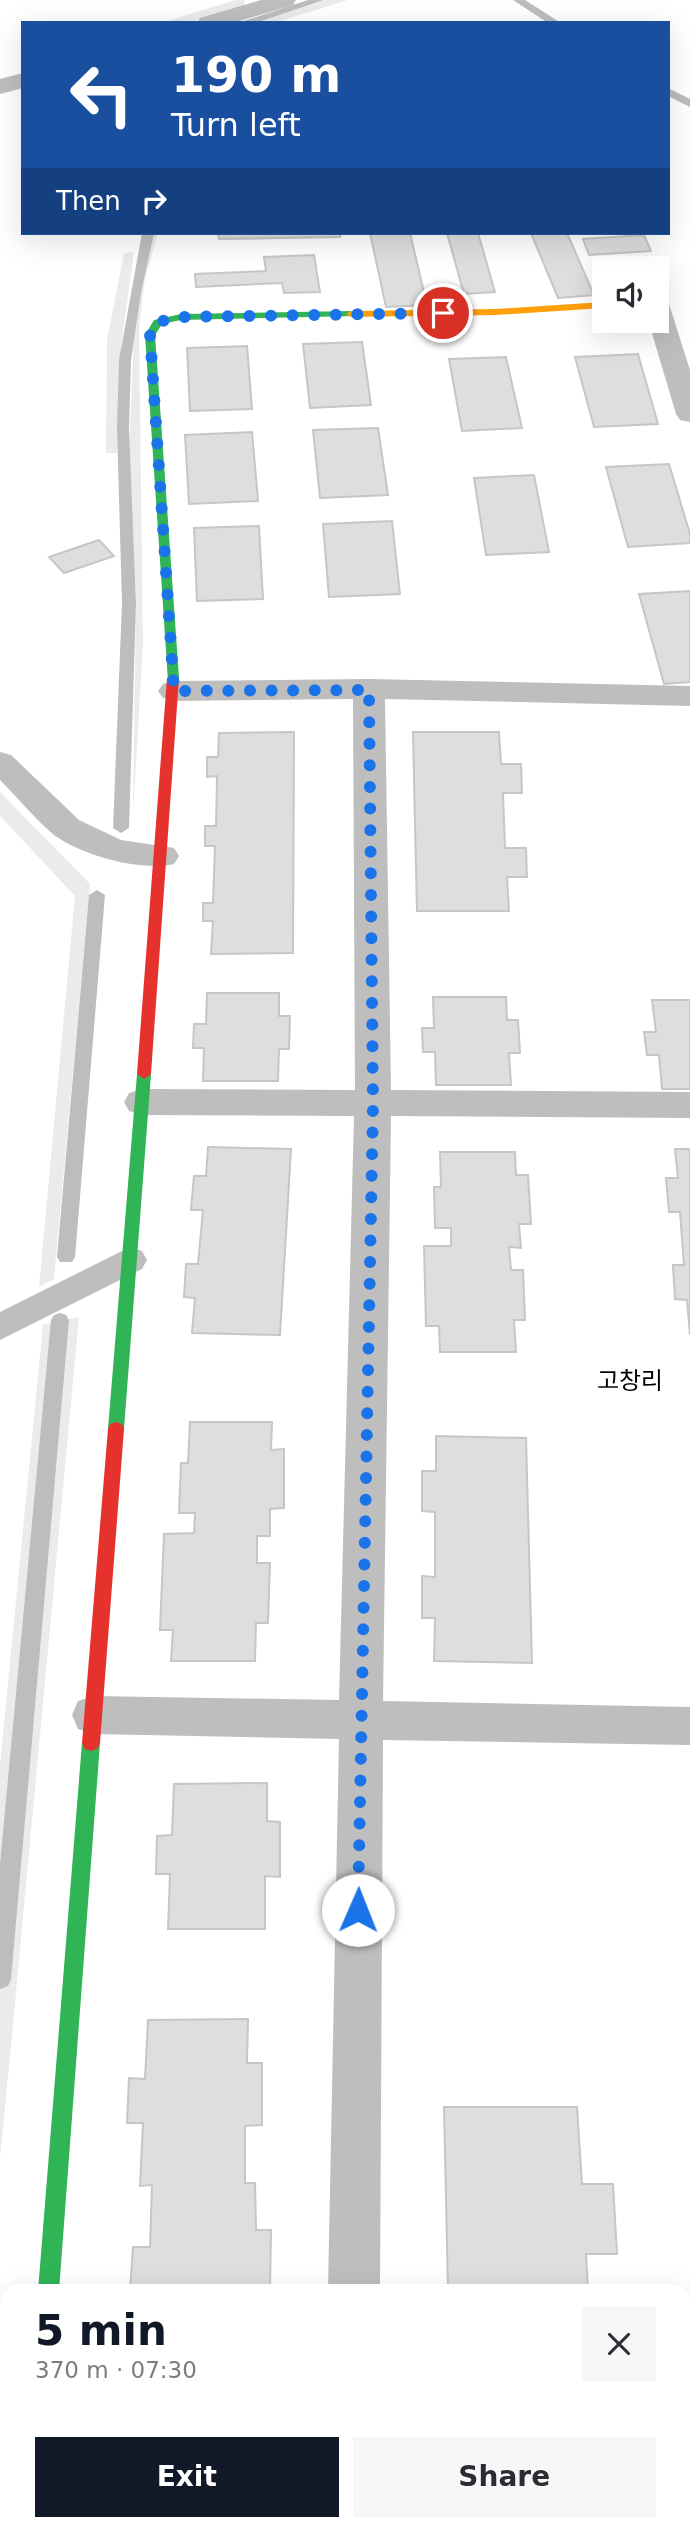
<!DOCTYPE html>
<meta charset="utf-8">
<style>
body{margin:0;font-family:"DejaVu Sans","Noto Sans KR",sans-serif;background:#f7f7f7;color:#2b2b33;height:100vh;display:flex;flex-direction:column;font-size:26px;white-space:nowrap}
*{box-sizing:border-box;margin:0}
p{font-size:23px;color:#7c7c81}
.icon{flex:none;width:38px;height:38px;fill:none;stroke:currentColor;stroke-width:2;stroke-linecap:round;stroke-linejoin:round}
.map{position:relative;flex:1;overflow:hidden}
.drawer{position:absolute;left:0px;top:2284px;width:691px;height:247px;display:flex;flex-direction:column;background:#fff;border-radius:21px 21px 0 0;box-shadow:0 7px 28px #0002}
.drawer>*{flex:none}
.guide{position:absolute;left:21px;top:21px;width:649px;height:214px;border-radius:0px;box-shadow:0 7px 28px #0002;background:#1a4fa0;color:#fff;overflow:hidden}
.buttons{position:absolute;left:592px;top:256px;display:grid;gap:14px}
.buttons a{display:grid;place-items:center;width:77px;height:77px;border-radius:0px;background:#fff;box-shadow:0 7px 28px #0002;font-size:35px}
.pin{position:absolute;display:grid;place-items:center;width:60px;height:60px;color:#fff;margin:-30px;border:4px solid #fff;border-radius:50%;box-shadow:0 2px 7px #0007}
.me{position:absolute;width:77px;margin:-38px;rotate:1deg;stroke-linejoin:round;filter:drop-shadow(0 0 5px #0008)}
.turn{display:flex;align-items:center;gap:24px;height:147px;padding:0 35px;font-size:32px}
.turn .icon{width:91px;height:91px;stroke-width:2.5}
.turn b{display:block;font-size:49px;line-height:60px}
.then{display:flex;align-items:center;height:66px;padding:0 35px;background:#0003;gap:14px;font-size:26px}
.round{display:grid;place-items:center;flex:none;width:74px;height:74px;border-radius:0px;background:#f7f7f7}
.headline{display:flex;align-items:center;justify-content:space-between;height:119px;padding:0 35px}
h1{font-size:42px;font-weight:800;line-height:52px;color:#111827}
.action{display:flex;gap:14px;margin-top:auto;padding:14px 35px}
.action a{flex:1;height:80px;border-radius:0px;background:#111827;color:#fff;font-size:28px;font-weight:800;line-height:80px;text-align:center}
.action a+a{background:#f7f7f7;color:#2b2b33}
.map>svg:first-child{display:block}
.green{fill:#ebebeb}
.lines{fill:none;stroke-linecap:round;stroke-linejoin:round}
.stream{fill:#bdbdbd;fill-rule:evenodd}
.building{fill:#dedede;stroke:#c6c6c6;stroke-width:2}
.lane{fill:#bebebe;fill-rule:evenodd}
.street{fill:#bebebe;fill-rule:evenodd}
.fast{fill:#30b455;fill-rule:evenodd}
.slow{fill:#ff9f0a;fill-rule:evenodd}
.jam{fill:#e5322d;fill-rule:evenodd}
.route{stroke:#1a73e8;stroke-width:12;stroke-dasharray:0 21.6}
.labels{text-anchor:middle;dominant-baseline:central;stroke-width:6;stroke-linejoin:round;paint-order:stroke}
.quarter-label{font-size:24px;fill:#000;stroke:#fff}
</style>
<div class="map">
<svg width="690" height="2529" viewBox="0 0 690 2529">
<rect width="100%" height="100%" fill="#fff"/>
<g class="green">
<polygon points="236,0 245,0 244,6 187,23 161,23"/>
<polygon points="326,0 348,0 274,23 249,23"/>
<polygon points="153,233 158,233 145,279 139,328 143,645 133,814 136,598 129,453 134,332 142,271"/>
<polygon points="134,252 121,346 117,453 106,453 107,340 124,253"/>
<polygon points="0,792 90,884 54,1279 39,1287 75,896 0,816"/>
<polygon points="79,1317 11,2046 0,2158 0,1765 43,1325"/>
</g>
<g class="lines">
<g class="stream">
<polygon points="308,0 324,0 255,23 238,23"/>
<polygon points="513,0 525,0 561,23 548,23"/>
<polygon points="668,88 690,99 690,107 668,96"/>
<polygon points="142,233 154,233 141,293 131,360 129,428 136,603 129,828 121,833 113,828 122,603 117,428 119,360"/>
<polygon points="97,890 105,895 75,1257 72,1262 60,1262 57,1257 89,895"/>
<polygon points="60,1313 66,1315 69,1320 11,1979 8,1986 0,1989 0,1864 51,1320 54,1315"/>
</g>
</g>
<g class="building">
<polygon points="218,233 340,233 340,237 219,239"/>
<polygon points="370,233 410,233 427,305 386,307"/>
<polygon points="447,233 478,233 495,292 464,294"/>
<polygon points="531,233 567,233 594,295 558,298"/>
<polygon points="644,235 651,251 589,255 583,239"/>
<polygon points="314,255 320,292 284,293 282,283 196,287 195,274 266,271 264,257"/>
<polygon points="362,342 371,405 310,408 303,344"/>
<polygon points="247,346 252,409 190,411 187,348"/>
<polygon points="638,354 658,424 594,427 575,357"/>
<polygon points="506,357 522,428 462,431 449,359"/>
<polygon points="378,428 388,495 320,498 313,430"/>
<polygon points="252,432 258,501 189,504 185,435"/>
<polygon points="669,464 690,534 690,543 628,547 606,467"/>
<polygon points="534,475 549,552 486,555 474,478"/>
<polygon points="392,521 400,594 329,597 323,524"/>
<polygon points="259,526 263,599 197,601 194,528"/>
<polygon points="99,540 114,556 64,573 49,557"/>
<polygon points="690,591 690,682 664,684 639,594"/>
<polygon points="294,732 293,953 211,954 213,921 203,921 203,903 213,903 215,846 205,846 205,826 216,826 217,776 207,777 207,757 218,757 219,733"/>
<polygon points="413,732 499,732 501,764 521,764 522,793 503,793 505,848 526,848 527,877 507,877 509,911 417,911"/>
<polygon points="207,993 279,993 279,1016 290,1016 289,1049 279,1049 278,1081 203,1081 204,1048 193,1048 194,1024 206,1024"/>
<polygon points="433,997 506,997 507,1020 518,1020 520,1053 509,1053 511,1085 436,1085 435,1052 423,1052 422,1028 434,1028"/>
<polygon points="652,1000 690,1000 690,1089 662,1089 659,1055 647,1055 644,1032 656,1032"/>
<polygon points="208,1147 291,1149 280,1335 192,1333 195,1298 184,1297 186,1264 198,1264 203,1210 191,1210 194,1176 206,1176"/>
<polygon points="675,1149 690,1149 690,1335 687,1300 675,1299 673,1265 684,1265 680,1212 669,1212 666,1178 678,1178"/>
<polygon points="440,1152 515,1152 516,1175 528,1175 531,1224 519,1224 521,1248 509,1247 511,1270 523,1270 525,1320 514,1320 516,1352 440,1352 439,1326 426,1326 424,1246 451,1246 451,1228 435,1228 434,1187 441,1187"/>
<polygon points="190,1422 272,1422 271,1450 284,1449 284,1508 270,1509 270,1536 257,1536 257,1563 270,1563 268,1623 256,1623 255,1661 171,1661 173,1630 160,1630 164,1534 194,1533 195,1513 179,1513 181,1463 188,1463"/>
<polygon points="436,1436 526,1438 532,1663 434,1661 435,1618 422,1618 422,1576 435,1577 435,1512 422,1511 422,1471 436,1471"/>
<polygon points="267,1783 267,1821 280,1822 280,1877 265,1876 265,1929 168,1929 170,1874 156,1874 157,1836 172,1835 174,1784"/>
<polygon points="248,2019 247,2063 262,2063 262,2125 245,2126 245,2183 255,2183 256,2230 271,2230 270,2291 130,2291 133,2247 150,2247 152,2185 140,2186 143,2123 127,2123 129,2078 145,2079 148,2020"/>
<polygon points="444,2107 577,2107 582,2184 613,2184 617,2254 586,2254 588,2291 448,2291"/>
<rect x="150" y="2524" width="112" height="5"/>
<polygon points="454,2524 601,2524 602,2529 454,2529"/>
</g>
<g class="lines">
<polygon class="lane" points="130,1247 142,1251 147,1260 142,1269 0,1340 0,1312"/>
<g class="street">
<polygon points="261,0 296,0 293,5 233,23 197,23 200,18"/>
<polygon points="23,73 23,88 0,94 0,79"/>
<polygon points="656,296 665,298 669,304 690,370 690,422 680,420 676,414 648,320 656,320"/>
<polygon points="369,679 690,686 690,706 385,699 391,1090 690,1092 690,1118 391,1116 383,1701 690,1707 690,1745 383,1740 380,2291 328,2291 339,1739 94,1734 78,1729 72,1715 78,1701 94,1696 339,1700 354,1116 142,1115 129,1111 124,1102 129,1093 142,1089 355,1090 353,699 174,701 163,698 158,691 163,684 174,681"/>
<path d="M0,752l11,3 68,65 42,20 53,8 5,8 -5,8c-33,8 -93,-9 -120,-29 -19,-16 -36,-37 -54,-55z"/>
<polygon points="7,2511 7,2524 56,2524 56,2529 2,2529"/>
<rect x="325" y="2524" width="54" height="5"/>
</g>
<g class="fast">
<polygon points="351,311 355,312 355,316 181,320 162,324 155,335 179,678 178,681 168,681 145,335 154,320 181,314"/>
<polygon points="144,1069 151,1074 124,1429 122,1434 110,1434 108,1429 137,1074"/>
<polygon points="91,1735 97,1737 100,1743 59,2291 38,2291 82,1743 85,1737"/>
</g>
<polygon class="slow" points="604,302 604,308 495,315 351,317 346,314 351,311 495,309"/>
<g class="jam">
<polygon points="173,674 179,678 151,1074 144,1079 137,1074 167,678"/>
<polygon points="116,1422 122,1424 124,1429 100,1743 97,1749 91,1751 85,1749 82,1743 108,1429 110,1424"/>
</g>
</g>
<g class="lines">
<polyline class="route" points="358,1910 373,1104 369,690 174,691 150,335 158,322 181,317 443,313"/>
</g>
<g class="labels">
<g class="quarter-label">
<text x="630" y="1381">고창리</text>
</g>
</g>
</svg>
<div class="buttons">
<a><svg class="icon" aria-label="sound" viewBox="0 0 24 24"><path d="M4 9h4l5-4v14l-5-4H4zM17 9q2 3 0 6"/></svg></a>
</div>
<div class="pin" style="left:443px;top:313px;background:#d93025"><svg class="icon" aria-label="arrive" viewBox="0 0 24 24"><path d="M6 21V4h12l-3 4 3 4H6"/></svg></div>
<svg class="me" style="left:358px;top:1910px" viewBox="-20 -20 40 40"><circle r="19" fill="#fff"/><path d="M0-13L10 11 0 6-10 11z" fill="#1a73e8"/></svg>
<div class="guide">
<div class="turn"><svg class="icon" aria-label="left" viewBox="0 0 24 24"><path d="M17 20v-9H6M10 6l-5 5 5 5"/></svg><div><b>190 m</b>Turn left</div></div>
<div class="then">Then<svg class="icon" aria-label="right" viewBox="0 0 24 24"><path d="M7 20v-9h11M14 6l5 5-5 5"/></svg></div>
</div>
<section class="drawer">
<div class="headline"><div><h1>5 min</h1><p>370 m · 07:30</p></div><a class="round"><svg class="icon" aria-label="close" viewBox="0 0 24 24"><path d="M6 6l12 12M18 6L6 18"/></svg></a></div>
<div class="action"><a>Exit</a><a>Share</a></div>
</section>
</div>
